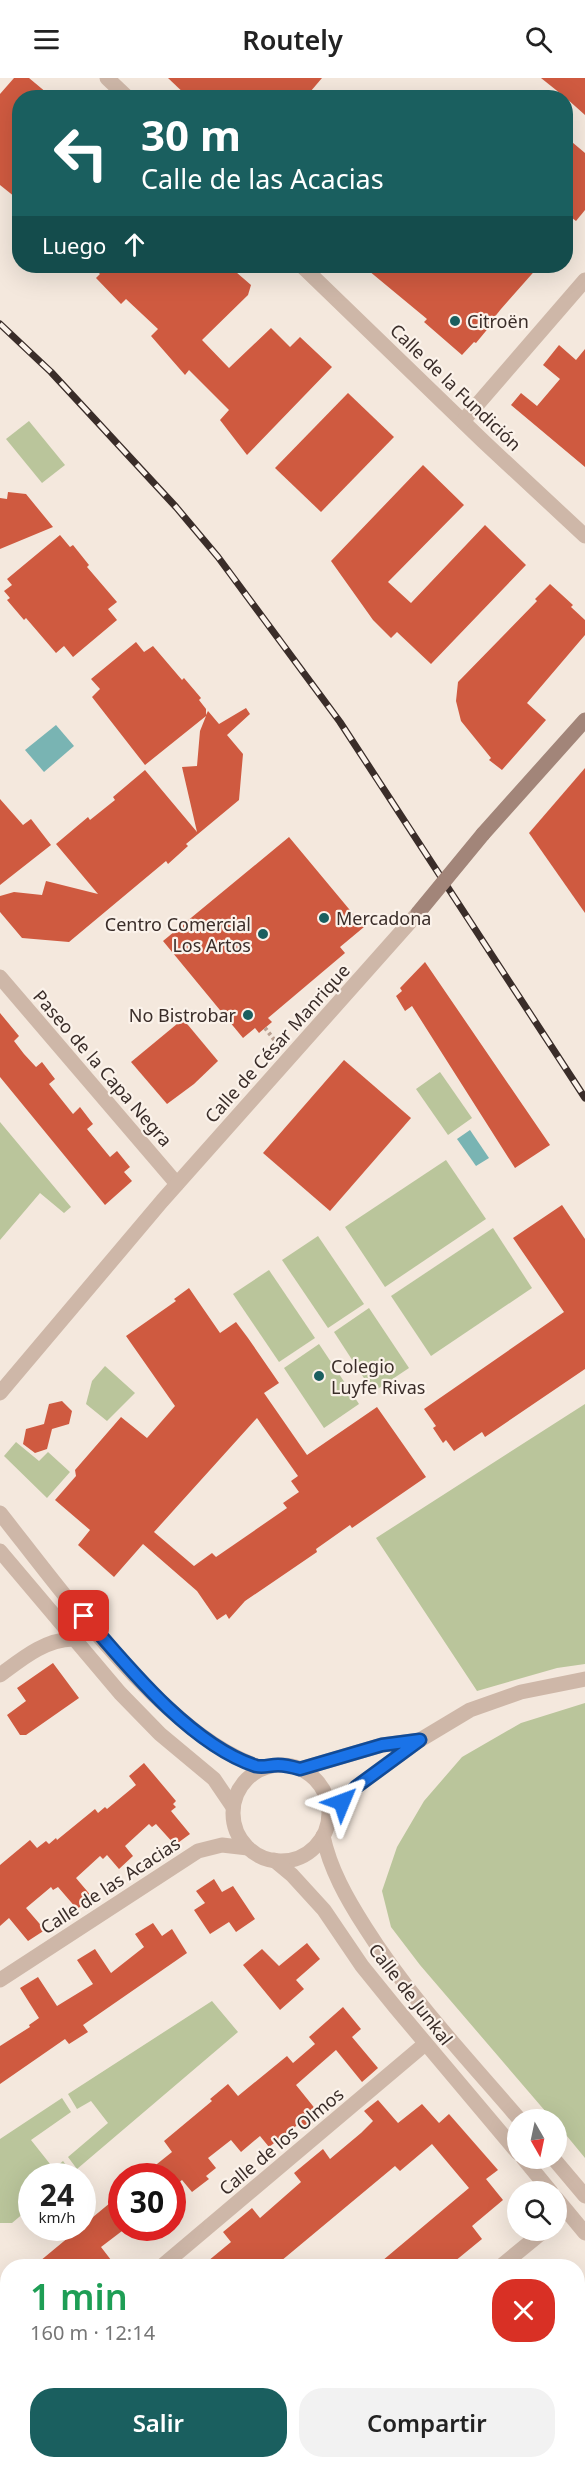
<!DOCTYPE html>
<html lang="es">
<meta charset="utf-8">
<style>
body{margin:0;font-family:"Noto Sans",sans-serif;background:#f2f2f2;color:#222;height:100vh;display:flex;flex-direction:column;font-size:22px;white-space:nowrap}
*{box-sizing:border-box;margin:0}
p{font-size:20px;color:#767676}
.icon{flex:none;width:33px;height:33px;fill:none;stroke:currentColor;stroke-width:2;stroke-linecap:round;stroke-linejoin:round}
.map{position:relative;flex:1;overflow:hidden}
.side{position:absolute;left:0px;top:2181px;width:585px;height:210px;display:flex;flex-direction:column;background:#fff;border-radius:24px 24px 0 0;box-shadow:0 6px 24px #0002}
.side>*{flex:none}
.guide{position:absolute;left:12px;top:12px;width:561px;height:183px;border-radius:24px;box-shadow:0 6px 24px #0002;background:#1a5f5f;color:#fff;overflow:hidden}
.needle{width:39px;rotate:171deg}
.fabs{position:absolute;left:507px;top:2031px;display:grid;gap:12px}
.fabs a{display:grid;place-items:center;width:60px;height:60px;border-radius:50%;background:#fff;box-shadow:0 6px 24px #0002;font-size:30px}
.speed{position:absolute;left:18px;top:2085px;display:flex;gap:12px;font-size:30px;font-weight:700;text-align:center}
.speed>*{display:grid;place-content:center;width:78px;height:78px;border-radius:50%;background:#fff;box-shadow:0 6px 24px #0002;line-height:1}
.speed small{font-size:15px;font-weight:400}
.speed .limit{border:9px solid #d22;background:#fff;color:#111}
.pin{position:absolute;display:grid;place-items:center;width:51px;height:51px;color:#fff;margin:-26px;border-radius:12px;box-shadow:0 3px 9px #0006}
.me{position:absolute;width:66px;margin:-33px;rotate:46deg;stroke-linejoin:round;filter:drop-shadow(0 0 4px #0008)}
.turn{display:flex;align-items:center;gap:21px;height:126px;padding:0 30px;font-size:27px}
.turn .icon{width:78px;height:78px;stroke-width:2.5}
.turn b{display:block;font-size:42px;line-height:51px}
.then{display:flex;align-items:center;height:57px;padding:0 30px;background:#0003;gap:12px;font-size:22px}
.round{display:grid;place-items:center;flex:none;width:63px;height:63px;border-radius:24px;background:#f2f2f2}
.summary{display:flex;align-items:center;justify-content:space-between;height:102px;padding:0 30px}
h1{font-size:36px;font-weight:600;line-height:45px;color:#1e9e55}
.button{display:flex;gap:12px;margin-top:auto;padding:12px 30px}
.button a{flex:1;height:69px;border-radius:24px;background:#1a5f5f;color:#fff;font-size:24px;font-weight:600;line-height:69px;text-align:center}
.button a+a{background:#f2f2f2;color:#222}
header{display:flex;justify-content:space-between;align-items:center;height:78px;padding:0 30px;background:#fff;font-size:27px;font-weight:600}
.map>svg:first-child{display:block}
.green{fill:#bac59b}
.water{fill:#79b4b3}
.building{fill:#cf5a40;fill-rule:evenodd}
.lines{fill:none;stroke-linecap:round;stroke-linejoin:round}
.path{stroke:#baa192;stroke-width:4;stroke-dasharray:3 3;stroke-linecap:butt}
.street{stroke:#ceb7a8;stroke-width:15}
.secondary{stroke:#a28579;stroke-width:15}
.rail-casing{stroke:#3a2d29;stroke-width:7}
.rail{stroke:#fbf2ea;stroke-width:4.5;stroke-dasharray:14;stroke-linecap:butt}
.secondary-bridge{stroke:#a28579;stroke-width:15}
.route-casing{stroke:#114b97;stroke-width:15}
.route{stroke:#1a73e8;stroke-width:10}
.poi-dot{fill:#1a5f5f;stroke:#fbf2ea;stroke-width:2}
.labels{text-anchor:middle;dominant-baseline:central;stroke-width:4.5;stroke-linejoin:round;paint-order:stroke}
.poi-label{font-size:18px;fill:#3a2d29;stroke:#fbf2ea;text-anchor:start}
.street-label{font-size:18px;fill:#3a2d29;stroke:#fbf2ea}
</style>
<header><svg class="icon" aria-label="menu" viewBox="0 0 24 24"><path d="M4 6h16M4 12h16M4 18h16"/></svg>Routely<svg class="icon" aria-label="search" viewBox="0 0 24 24"><circle cx="10" cy="10" r="6"/><path d="M15 15l6 6"/></svg></header>
<div class="map">
<svg width="585" height="2391" viewBox="0 0 585 2391">
<rect width="100%" height="100%" fill="#f4e8dd"/>
<g class="green">
<polygon points="29,343 65,387 42,405 6,361"/>
<polygon points="440,994 472,1040 448,1057 416,1011"/>
<polygon points="0,1044 71,1129 64,1135 40,1115 0,1162"/>
<polygon points="446,1082 486,1141 385,1209 345,1149"/>
<polygon points="493,1150 532,1210 431,1278 391,1218"/>
<polygon points="318,1158 364,1226 328,1250 282,1182"/>
<polygon points="269,1192 315,1260 279,1284 233,1216"/>
<polygon points="369,1230 409,1290 373,1314 334,1254"/>
<polygon points="319,1266 359,1326 324,1350 284,1290"/>
<polygon points="105,1288 135,1315 107,1343 86,1326 92,1303"/>
<polygon points="585,1326 585,1586 557,1590 477,1613 376,1460"/>
<polygon points="16,1364 39,1383 48,1374 70,1394 47,1420 4,1378"/>
<polygon points="585,1625 585,2080 557,2046 556,2042 552,2041 420,1887 391,1849 382,1813 397,1769 424,1723 462,1679 521,1645"/>
<polygon points="212,1923 238,1954 77,2091 68,2079 108,2045 91,2023 77,2031 68,2016"/>
<polygon points="62,2020 71,2034 31,2062 54,2091 63,2083 72,2095 67,2098 32,2098 31,2129 12,2145 0,2145 0,2061"/>
</g>
<g class="water">
<polygon points="56,647 74,668 44,694 25,672"/>
<polygon points="470,1052 489,1080 476,1088 457,1061"/>
</g>
<g class="building">
<polygon points="14,0 29,0 53,20 20,20 20,57 13,65 20,70 20,123 0,107 0,16"/>
<polygon points="168,0 322,0 305,20 189,20"/>
<polygon points="541,0 585,0 585,37 566,20"/>
<polygon points="566,59 585,75 585,132 576,143 566,135"/>
<polygon points="91,188 229,188 251,207 248,217 202,262 229,290 271,250 290,269 300,259 332,289 247,377 220,342 229,332 189,292 185,297 151,258 158,251 126,221 121,226 96,200 100,196"/>
<polygon points="363,188 539,188 501,231 493,241 495,242 476,265 474,264 462,277 424,244 427,241"/>
<polygon points="559,267 576,282 585,271 585,389 511,327 521,315 537,328 560,301 543,287"/>
<polygon points="348,315 394,359 321,434 275,390"/>
<polygon points="423,387 464,427 388,504 411,525 485,447 526,487 431,586 397,554 391,560 373,542 331,483"/>
<polygon points="8,414 26,416 53,449 0,471 0,420 7,421"/>
<polygon points="60,457 70,469 73,467 89,487 87,489 117,524 108,531 117,542 73,579 64,568 56,575 26,540 24,542 7,522 10,520 4,513 12,507 7,501"/>
<polygon points="550,506 573,527 571,529 585,542 585,557 527,625 546,642 502,692 489,682 491,680 461,643 456,623 458,604 537,523 535,521"/>
<polygon points="136,564 144,574 153,568 182,602 184,600 201,620 199,622 206,631 206,637 208,633 219,646 246,630 250,636 227,657 243,676 239,722 186,766 188,768 168,786 166,783 69,864 22,860 0,834 0,818 14,814 42,817 46,803 98,816 56,766 88,739 90,742 115,722 113,719 145,692 197,754 182,689 197,688 200,653 206,638 145,687 92,619 100,611 91,601"/>
<polygon points="585,690 585,835 529,755"/>
<polygon points="0,721 23,747 31,741 51,767 0,807"/>
<polygon points="289,759 364,849 340,869 345,875 268,940 272,944 259,955 255,950 243,960 163,863"/>
<polygon points="425,884 550,1067 515,1090 412,928 405,933 396,918 402,913 400,910"/>
<polygon points="0,935 19,958 14,963 24,976 36,989 42,984 55,1001 49,1006 73,1036 80,1029 93,1046 87,1051 110,1079 117,1073 130,1089 124,1094 132,1103 105,1127 0,999"/>
<polygon points="183,941 218,983 194,1006 167,1026 131,984"/>
<polygon points="344,982 411,1040 330,1133 263,1075"/>
<polygon points="562,1127 585,1161 585,1291 485,1359 482,1354 454,1373 446,1362 443,1365 433,1350 436,1348 424,1331 564,1234 513,1160"/>
<path d="M189,1210l31,45 16,-11 12,16 31,45 -15,10 43,62 70,-48 49,70 -74,51 -2,-3 -34,24 1,3 -72,49 -16,18 -3,-5 -9,6 -20,-29 -54,-47 -29,33 -36,-32 12,-15 -35,-30 21,-24 -1,-6 46,-53 26,21 28,-32 -49,-70 50,-35 -2,-2zM257,1340l41,58 -7,5 8,11 -16,11 4,5 -71,49 -4,-4 -18,13 -40,-34z"/>
<polygon points="62,1323 72,1333 69,1346 52,1351 47,1371 35,1375 23,1366 26,1351 44,1346 49,1326"/>
<polygon points="53,1585 79,1620 26,1657 20,1657 7,1637 26,1623 17,1610"/>
<polygon points="144,1685 176,1723 173,1726 176,1729 171,1733 190,1756 175,1767 156,1746 152,1749 149,1746 125,1768 133,1778 119,1791 107,1777 103,1781 100,1778 76,1800 93,1820 77,1831 58,1809 53,1812 51,1809 26,1830 45,1852 28,1863 9,1840 0,1848 0,1787 30,1762 37,1770 46,1763 49,1766 56,1760 57,1762 95,1731 98,1735 105,1729 107,1731 136,1707 129,1698"/>
<polygon points="214,1801 222,1814 233,1808 255,1841 236,1854 229,1844 210,1856 194,1832 205,1825 196,1813"/>
<polygon points="153,1845 162,1858 172,1851 187,1875 83,1947 88,1954 69,1966 65,1961 0,2006 0,1968 30,1949 29,1947 39,1940 20,1910 38,1899 57,1928 93,1906 77,1882 95,1871 111,1895 144,1869 135,1856"/>
<polygon points="307,1865 320,1881 296,1902 304,1911 280,1932 243,1887 262,1871 279,1888"/>
<polygon points="343,1929 361,1951 352,1959 378,1990 362,2004 336,1972 296,2007 321,2038 305,2052 300,2045 269,2069 260,2058 241,2074 231,2062 208,2080 216,2090 206,2098 209,2101 192,2114 182,2102 172,2110 172,2098 142,2098 172,2074 164,2063 212,2023 210,2021 228,2006 238,2018 287,1978 293,1985 315,1966 309,1959"/>
<polygon points="378,2022 398,2045 422,2026 439,2045 449,2036 498,2092 486,2101 503,2122 472,2148 482,2161 449,2188 376,2188 469,2110 432,2066 400,2093 395,2088 275,2188 202,2188 231,2164 223,2154 252,2130 260,2140 301,2104 294,2095 323,2071 330,2081 361,2055 373,2043 364,2033"/>
<polygon points="122,2115 122,2153 101,2169 111,2182 103,2188 34,2188"/>
</g>
<g class="lines">
<polyline class="path" points="265,950 276,964"/>
<g class="street">
<polyline points="107,0 128,20"/>
<polyline points="302,188 483,363 585,458"/>
<polyline points="463,343 585,202"/>
<polyline points="0,899 177,1106"/>
<polyline points="0,1315 162,1123 418,835"/>
<path d="M0,1435c61,77 168,227 263,255"/>
<polyline points="0,1473 120,1615 160,1656 214,1701 233,1729"/>
<path d="M0,1597c23,-17 44,-35 73,-36"/>
<circle cx="281" cy="1735" r="48"/>
<polyline points="300,1691 382,1667 420,1662"/>
<polyline points="329,1740 356,1709 420,1662 470,1632 521,1614 585,1601"/>
<path d="M323,1758c7,33 24,63 42,91 44,70 101,130 155,193"/>
<polyline points="274,1782 292,1797 324,1832 362,1888 396,1930 518,2075"/>
<polyline points="0,1902 198,1773 222,1767 248,1770"/>
<polyline points="523,2080 551,2114"/>
<polyline points="553,2080 585,2118"/>
<polyline points="556,2120 585,2155"/>
<polyline points="162,2188 425,1966"/>
<polyline points="501,2188 545,2152"/>
<polyline points="0,2325 8,2318"/>
<polyline points="262,2391 271,2384"/>
</g>
<polyline class="secondary" points="483,756 585,642"/>
<g class="rail-casing">
<polyline id="rail" points="0,246 51,294 176,429 218,479 340,644 585,1020"/>
</g>
<use href="#rail" class="rail"/>
<polyline class="secondary-bridge" points="418,835 483,756"/>
</g>
<g class="lines">
<g class="route-casing">
<path id="route" d="M84,1538c43,50 107,129 172,150 8,2 13,-1 22,-1 8,0 15,2 22,4l82,-24 38,-5 -64,47 -14,15"/>
</g>
<use href="#route" class="route"/>
</g>
<g class="poi-dot">
<circle cx="455" cy="243" r="6"/>
<circle cx="324" cy="840" r="6"/>
<circle cx="263" cy="856" r="6"/>
<circle cx="248" cy="937" r="6"/>
<circle cx="319" cy="1298" r="6"/>
</g>
<g class="labels">
<g class="poi-label">
<text x="467" y="243">Citroën</text>
<text x="336" y="840">Mercadona</text>
<text x="251" y="846" text-anchor="end">Centro Comercial<tspan x="251" dy="21">Los Artos</tspan></text>
<text x="236" y="937" text-anchor="end">No Bistrobar</text>
<text x="331" y="1288">Colegio<tspan x="331" dy="21">Luyfe Rivas</tspan></text>
</g>
<g class="street-label">
<text transform="translate(456 309) rotate(44)">Calle de la Fundición</text>
<text transform="translate(277 965) rotate(-48)">Calle de César Manrique</text>
<text transform="translate(103 990) rotate(49)">Paseo de la Capa Negra</text>
<text transform="translate(110 1807) rotate(-33)">Calle de las Acacias</text>
<text transform="translate(411 1916) rotate(52)">Calle de Junkal</text>
<text transform="translate(281 2063) rotate(-40)">Calle de los Olmos</text>
</g>
</g>
</svg>
<div class="fabs">
<a><svg class="needle" viewBox="-14 -14 28 28"><path d="M0-13l5 13h-10z" fill="#e53935"/><path d="M0 13l5-13h-10z" fill="#767676"/></svg></a>
<a><svg class="icon" aria-label="search" viewBox="0 0 24 24"><circle cx="10" cy="10" r="6"/><path d="M15 15l6 6"/></svg></a>
</div>
<div class="speed"><div>24<small>km/h</small></div><div class="limit">30</div></div>
<div class="pin" style="left:84px;top:1538px;background:#d93025"><svg class="icon" aria-label="arrive" viewBox="0 0 24 24"><path d="M6 21V4h12l-3 4 3 4H6"/></svg></div>
<svg class="me" style="left:342px;top:1724px" viewBox="-20 -20 40 40"><path d="M0-17L14 15 0 8-14 15z" fill="#1a73e8" stroke="#fff" stroke-width="4"/></svg>
<div class="guide">
<div class="turn"><svg class="icon" aria-label="left" viewBox="0 0 24 24"><path d="M17 20v-9H6M10 6l-5 5 5 5"/></svg><div><b>30 m</b>Calle de las Acacias</div></div>
<div class="then">Luego<svg class="icon" aria-label="ahead" viewBox="0 0 24 24"><path d="M12 20V5M6 11l6-6 6 6"/></svg></div>
</div>
<section class="side">
<div class="summary"><div><h1>1 min</h1><p>160 m · 12:14</p></div><a class="round" style="background:#d93025;color:#fff"><svg class="icon" aria-label="close" viewBox="0 0 24 24"><path d="M6 6l12 12M18 6L6 18"/></svg></a></div>
<div class="button"><a>Salir</a><a>Compartir</a></div>
</section>
</div>
